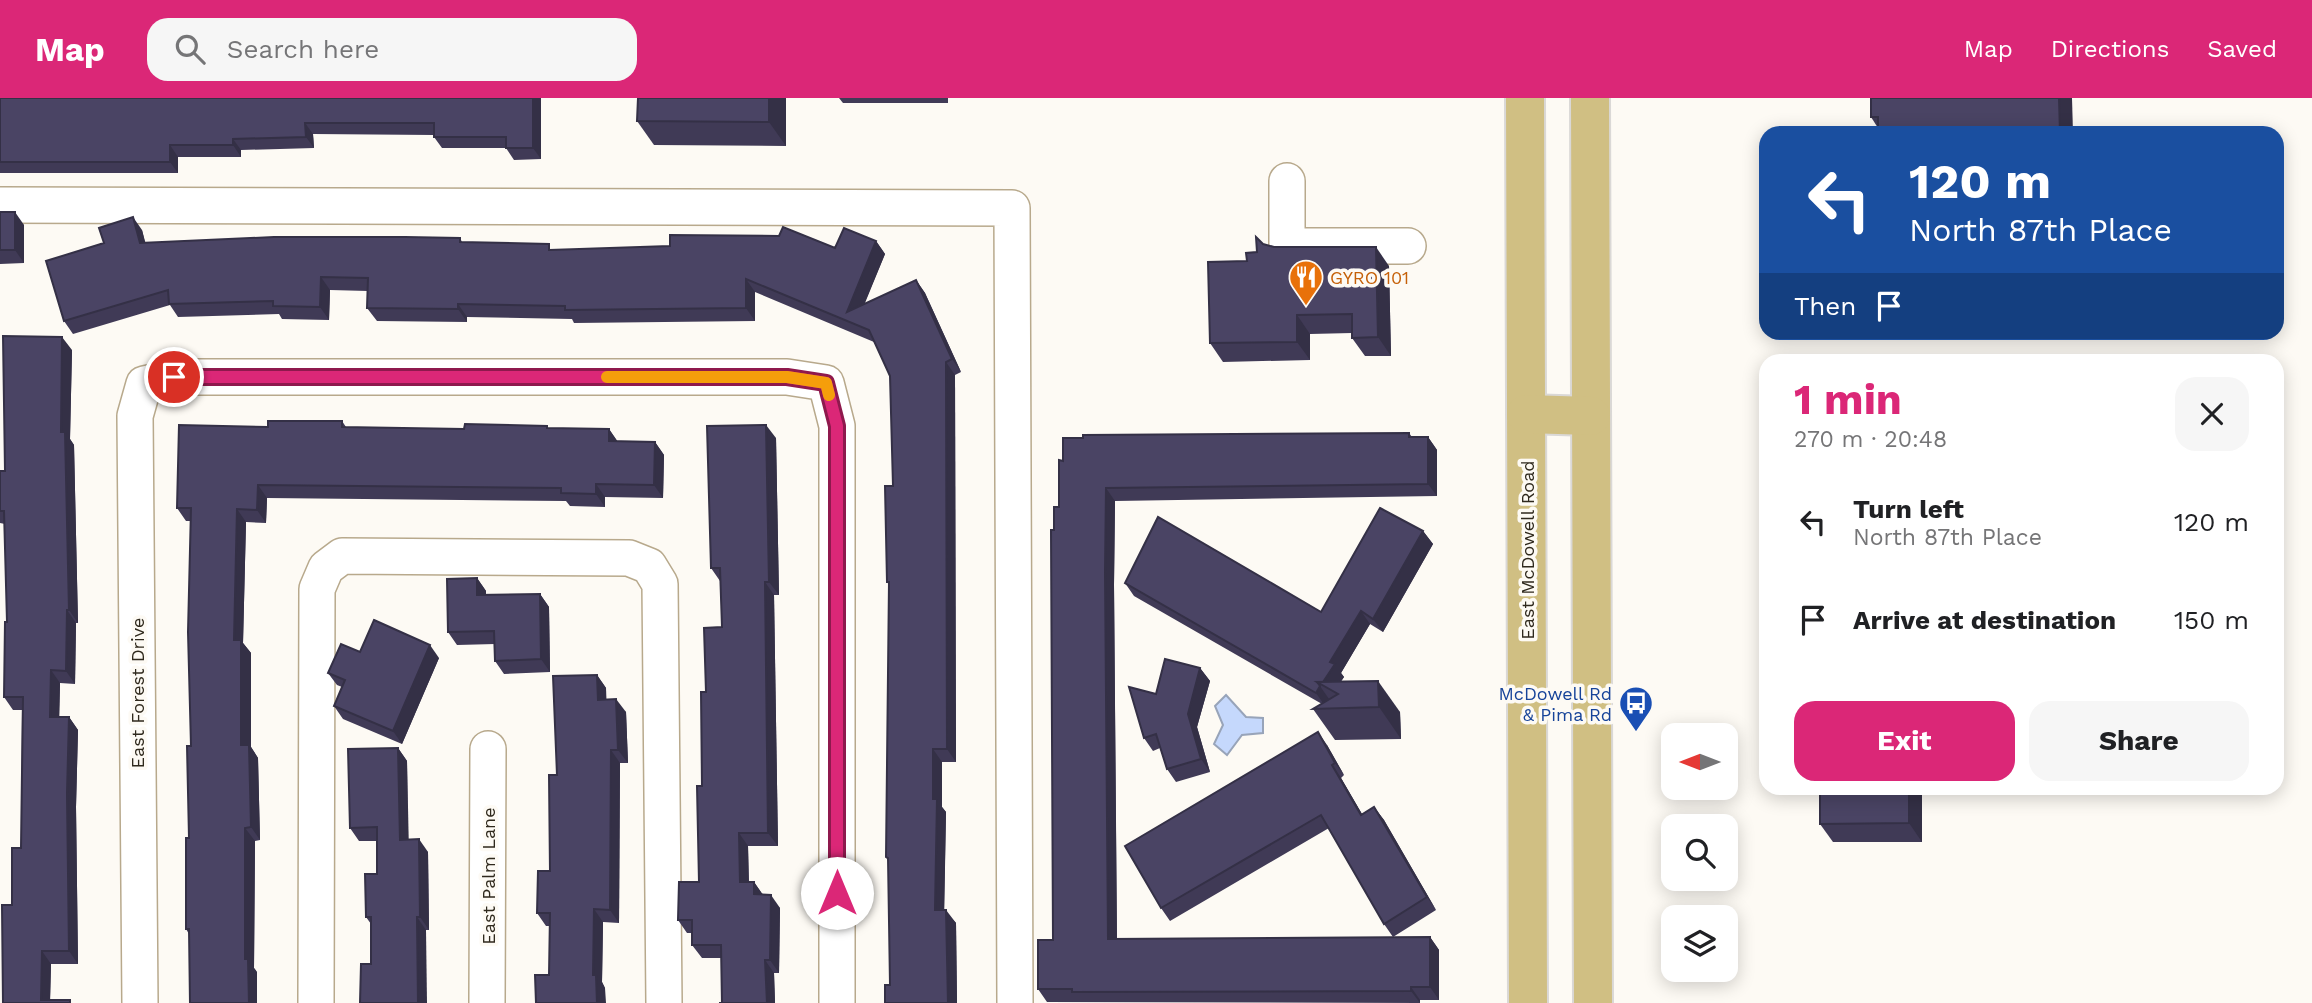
<!DOCTYPE html>
<meta charset="utf-8">
<style>
body{margin:0;font-family:"Work Sans",sans-serif;background:#f6f6f6;color:#202124;height:100vh;display:flex;flex-direction:column;font-size:26px;white-space:nowrap}
*{box-sizing:border-box;margin:0}
p{font-size:23px;color:#757577}
.icon{flex:none;width:38px;height:38px;fill:none;stroke:currentColor;stroke-width:2;stroke-linecap:round;stroke-linejoin:round}
.map{position:relative;flex:1;overflow:hidden}
.panel{position:absolute;left:1759px;top:256px;width:525px;height:441px;display:flex;flex-direction:column;background:#fff;border-radius:21px;box-shadow:0 4px 18px #0003}
.panel>*{flex:none}
.guide{position:absolute;left:1759px;top:28px;width:525px;height:214px;border-radius:21px;box-shadow:0 4px 18px #0003;background:#1a4fa0;color:#fff;overflow:hidden}
.needle{width:46px;rotate:270deg}
.buttons{position:absolute;left:1661px;top:625px;display:grid;gap:14px}
.buttons a{display:grid;place-items:center;width:77px;height:77px;border-radius:14px;background:#fff;box-shadow:0 4px 18px #0003;font-size:35px}
.pin{position:absolute;display:grid;place-items:center;width:60px;height:60px;color:#fff;margin:-30px;border:4px solid #fff;border-radius:50%;box-shadow:0 2px 7px #0007}
.me{position:absolute;width:77px;margin:-38px;rotate:0deg;stroke-linejoin:round;filter:drop-shadow(0 0 5px #0008)}
.turn{display:flex;align-items:center;gap:24px;height:147px;padding:0 35px;font-size:32px}
.turn .icon{width:91px;height:91px;stroke-width:2.5}
.turn b{display:block;font-size:49px;line-height:60px}
.then{display:flex;align-items:center;height:66px;padding:0 35px;background:#0003;gap:14px;font-size:26px}
.round{display:grid;place-items:center;flex:none;width:74px;height:74px;border-radius:21px;background:#f6f6f6}
.headline{display:flex;align-items:center;justify-content:space-between;height:119px;padding:0 35px}
h1{font-size:42px;font-weight:700;line-height:52px;color:#db2777}
.cta{display:flex;gap:14px;margin-top:auto;padding:14px 35px}
.cta a{flex:1;height:80px;border-radius:21px;background:#db2777;color:#fff;font-size:28px;font-weight:700;line-height:80px;text-align:center}
.cta a+a{background:#f6f6f6;color:#202124}
ul{padding:0;list-style:none}
li{display:flex;align-items:center;gap:21px;height:98px;padding:0 35px}
li div{flex:1}
li b{display:block;font-size:26px}
li em{font-style:normal}
header{display:flex;align-items:center;gap:42px;box-sizing:border-box;height:98px;padding:0 35px;background:#db2777;color:#fff}
header strong{font-size:33px}
nav{display:flex;gap:38px;margin-inline-start:auto;font-size:24px}
.search{width:490px;height:63px;background:#f6f6f6;display:flex;align-items:center;gap:18px;box-sizing:border-box;padding:0 24px;border-radius:21px;color:#757577;font-size:26px}
.map>svg:first-child{display:block}
.water{fill:#c5d8fc;stroke:#98a4b9;stroke-width:2}
.lines{fill:none;stroke-linecap:round;stroke-linejoin:round}
.minor-casing{stroke:#b8a98c;stroke-width:38}
.major-casing{stroke:#dad8d6;stroke-width:42}
.minor{stroke:#fff;stroke-width:35}
.major{stroke:#d0bf83;stroke-width:38}
.wall{fill:#403a56}
.shaded-wall{fill:#343046}
.building{fill:#4a4464;stroke:#343046;stroke-width:2}
.route-casing{stroke:#8e194d;stroke-width:18}
.route{stroke:#db2777;stroke-width:12}
.slow{stroke:#f59e0b;stroke-width:12}
.labels{text-anchor:middle;dominant-baseline:central;stroke-width:7;stroke-linejoin:round;paint-order:stroke}
.food-label{font-size:18px;fill:#c56008;stroke:#fdfaf4;text-anchor:start}
.street-label{font-size:18px;fill:#2f291d;stroke:#fdfaf4}
.transit-label{font-size:18px;fill:#164399;stroke:#fdfaf4;text-anchor:end}
</style>
<header>
<strong>Map</strong>
<div class="search"><svg class="icon" aria-label="search" viewBox="0 0 24 24"><circle cx="10" cy="10" r="6"/><path d="M15 15l6 6"/></svg>Search here</div>
<nav><a>Map</a><a>Directions</a><a>Saved</a></nav>
</header>
<div class="map">
<svg width="2312" height="905" viewBox="0 0 2312 905">
<rect width="100%" height="100%" fill="#fdfaf4"/>
<polygon class="water" points="1226,597 1246,619 1263,620 1263,635 1242,637 1227,657 1214,646 1223,627 1215,608"/>
<g class="lines">
<g class="minor-casing">
<g id="minor">
<polyline points="1287,83 1287,148 1408,148"/>
<polyline points="0,107 1012,110 1015,905"/>
<polyline points="140,905 135,318 144,286 175,279 787,279 826,285 837,328 837,905"/>
<polyline points="316,905 317,491 326,470 342,458 629,460 649,468 660,486 664,905"/>
<polyline points="487,905 488,651"/>
</g>
</g>
<g class="major-casing">
<g id="major">
<polyline points="1525,0 1528,905"/>
<polyline points="1590,0 1593,905"/>
<polyline points="1526,316 1591,318"/>
</g>
</g>
<use href="#minor" class="minor"/>
<use href="#major" class="major"/>
</g>
<g class="wall">
<polygon points="0,0 541,0 541,61 514,62 506,50 442,50 434,39 434,37 313,36 314,50 241,52 241,59 178,59 178,75 0,75"/>
<polygon points="786,0 786,48 654,47 637,23"/>
<polygon points="839,0 948,0 948,5 843,5"/>
<polygon points="2072,0 1878,30 1871,19"/>
<polygon points="0,114 24,127 24,165 0,166"/>
<polygon points="142,132 145,145 460,140 462,144 553,152 835,150 876,143 885,156 864,206 916,182 925,195 961,274 955,277 956,664 942,664 942,709 946,714 944,812 956,825 957,905 885,905 890,887 888,763 886,759 889,487 887,484 893,388 890,278 874,244 755,194 755,223 574,225 572,221 467,219 467,224 377,223 367,210 368,193 330,192 329,222 282,221 279,216 178,219 170,207 73,236 64,223 104,145"/>
<polygon points="1263,146 1274,149 1389,168 1391,258 1365,258 1352,240 1352,235 1310,236 1310,262 1223,264 1210,245 1247,163"/>
<polygon points="72,252 70,341 74,347 78,525 76,525 75,586 60,585 59,619 69,619 78,632 76,709 78,866 51,866 50,902 3,905 12,807 21,750 22,612 13,612 4,599 7,524 5,426 0,425 0,373 5,373"/>
<polygon points="342,323 346,329 464,331 549,330 609,331 617,343 655,344 664,357 663,400 605,399 605,409 570,408 566,403 267,400 266,425 246,424 243,545 251,555 251,649 258,660 260,742 255,743 254,870 257,874 189,836 186,831 191,648 191,423 186,423 177,410 268,329"/>
<polygon points="1409,335 1412,339 1428,339 1437,352 1437,398 1115,403 1114,487 1117,841 1430,839 1439,852 1439,902 1420,902 1420,905 1047,904 1038,891 1053,842 1054,432 1059,409 1063,363"/>
<polygon points="776,340 779,497 774,497 778,748 748,748 749,784 754,784 763,797 780,810 779,875 774,875 775,905 719,905 722,905 721,860 702,860 692,847 692,835 687,835 678,822 699,784 706,594 722,529 720,483 711,470"/>
<polygon points="1423,433 1433,446 1383,534 1370,526 1341,575 1344,579 1341,583 1400,614 1401,641 1335,642 1313,611 1322,606 1134,498 1125,485 1321,514"/>
<polygon points="477,480 486,493 486,497 540,496 549,509 550,574 504,576 495,563 495,546 457,547 448,534"/>
<polygon points="360,554 439,560 402,646 343,621 334,608 342,589 337,587 328,575"/>
<polygon points="1200,570 1210,583 1197,629 1210,674 1176,684 1167,671 1160,650 1153,653 1144,640 1156,596"/>
<polygon points="597,577 606,590 606,601 626,614 628,665 620,665 619,825 603,824 602,884 605,890 549,877 550,828 546,828 537,815 550,773 557,677"/>
<polygon points="1327,647 1344,677 1341,680 1362,716 1374,709 1384,722 1436,812 1393,839 1384,826 1329,730 1170,823 1161,810"/>
<polygon points="398,650 407,663 408,741 428,754 429,832 426,832 371,866 371,826 366,819 377,776 377,743 359,743 350,730"/>
<polygon points="1922,690 1922,744 1833,744 1820,726"/>
</g>
<g class="shaded-wall">
<polygon points="533,0 541,0 541,61 533,50"/>
<polygon points="769,0 786,0 786,48 769,24"/>
<polygon points="2059,0 2072,0 2073,35 2060,35"/>
<polygon points="305,25 313,36 314,50 306,39"/>
<polygon points="233,41 241,52 241,59 233,47"/>
<polygon points="170,47 178,59 178,75 170,64"/>
<polygon points="15,114 24,127 24,165 15,152"/>
<polygon points="133,119 142,132 149,158 140,145"/>
<polygon points="876,143 885,156 856,227 847,214"/>
<polygon points="1376,149 1389,168 1391,258 1378,239"/>
<polygon points="321,179 330,192 329,222 320,209"/>
<polygon points="746,181 755,194 755,223 746,210"/>
<polygon points="916,182 925,195 961,274 952,261"/>
<polygon points="458,206 467,219 467,224 458,211"/>
<polygon points="1297,217 1310,236 1310,262 1297,244"/>
<polygon points="62,239 72,252 70,341 74,347 78,525 69,512 61,334"/>
<polygon points="946,264 955,277 956,664 947,651"/>
<polygon points="766,327 776,340 779,497 769,484"/>
<polygon points="609,331 618,344 609,343"/>
<polygon points="1428,339 1437,352 1437,398 1428,386"/>
<polygon points="655,344 664,357 663,400 654,387"/>
<polygon points="596,386 605,399 605,409 596,396"/>
<polygon points="258,387 267,400 266,425 257,412"/>
<polygon points="1106,390 1115,403 1114,487 1117,854 1108,841 1105,474"/>
<polygon points="237,411 246,424 243,545 251,555 251,649 258,660 260,742 251,729 241,647 234,542"/>
<polygon points="1423,433 1433,446 1383,534 1373,521"/>
<polygon points="477,480 486,493 486,510 477,497"/>
<polygon points="765,484 774,497 778,748 768,735"/>
<polygon points="540,496 549,509 550,574 541,561"/>
<polygon points="67,512 76,525 75,586 66,573"/>
<polygon points="1361,513 1370,526 1341,575 1344,579 1334,594 1322,586 1330,564"/>
<polygon points="430,547 439,560 402,646 393,633"/>
<polygon points="1200,570 1210,583 1197,629 1210,674 1201,661 1188,616"/>
<polygon points="51,572 60,585 59,632 50,619"/>
<polygon points="597,577 606,590 607,615 598,602"/>
<polygon points="1378,583 1400,614 1401,641 1379,609"/>
<polygon points="1320,588 1329,601 1325,608 1316,595"/>
<polygon points="616,601 626,614 628,665 618,652"/>
<polygon points="69,619 78,632 76,709 78,866 69,853 67,696"/>
<polygon points="1318,634 1327,647 1344,677 1335,665"/>
<polygon points="398,650 407,663 409,755 400,742"/>
<polygon points="933,651 942,664 942,709 946,714 944,825 935,812"/>
<polygon points="611,652 620,665 619,825 610,812"/>
<polygon points="1332,667 1341,680 1370,730 1361,717"/>
<polygon points="1909,690 1922,690 1922,744 1909,725"/>
<polygon points="1374,709 1384,722 1436,812 1427,799"/>
<polygon points="245,730 255,743 254,870 257,874 257,905 249,905 245,861"/>
<polygon points="739,735 748,748 749,797 740,784"/>
<polygon points="419,741 428,754 429,832 420,819"/>
<polygon points="754,784 763,797 754,796"/>
<polygon points="771,797 780,810 779,875 770,862"/>
<polygon points="594,811 603,824 602,884 605,890 606,905 597,905 593,877"/>
<polygon points="946,812 956,825 957,905 948,905"/>
<polygon points="417,819 426,832 427,905 418,905"/>
<polygon points="1430,839 1439,852 1439,902 1430,889"/>
<polygon points="42,853 51,866 50,905 41,902"/>
<polygon points="765,862 774,875 775,905 767,905"/>
<polygon points="1411,889 1420,902 1420,905 1411,893"/>
</g>
<g class="building">
<polygon points="0,0 533,0 533,50 506,50 506,39 434,39 434,25 305,25 306,39 233,41 233,47 170,47 170,64 0,64"/>
<polygon points="638,0 769,0 769,24 637,23"/>
<polygon points="1871,0 2059,0 2060,35 1878,35 1878,19 1871,19"/>
<rect x="0" y="114" width="15" height="38"/>
<polygon points="133,119 140,145 274,139 405,139 460,140 460,144 549,146 549,152 670,148 670,137 779,138 783,129 835,150 844,130 876,143 847,214 916,182 952,261 946,264 947,651 933,651 933,701 937,701 935,812 946,812 948,905 885,905 885,887 890,887 888,760 886,759 889,484 887,484 885,388 893,388 890,278 869,232 746,181 746,210 565,212 565,208 458,206 458,211 367,210 368,180 321,179 320,209 273,208 273,203 169,206 168,192 64,223 46,163 104,145 99,130"/>
<polygon points="1256,139 1263,146 1274,149 1376,149 1378,239 1352,240 1352,216 1297,217 1297,244 1210,245 1208,164 1247,163 1246,155 1257,154"/>
<polygon points="3,238 62,239 61,334 65,334 69,512 67,512 66,573 51,572 50,619 69,619 67,696 69,853 42,853 41,902 70,902 70,905 3,905 2,807 12,807 12,750 21,750 23,599 4,599 5,524 7,524 4,413 0,413 0,373 5,373"/>
<polygon points="268,323 342,323 342,329 464,331 465,326 547,328 547,330 609,331 609,343 655,344 654,387 596,386 596,396 561,395 561,390 258,387 257,412 237,411 234,542 241,542 241,647 249,647 251,729 245,730 245,861 248,861 249,905 190,905 189,831 186,831 186,740 189,740 187,648 191,648 188,534 191,410 177,410 179,327 268,329"/>
<polygon points="766,327 769,484 765,484 768,735 739,735 740,784 754,784 754,796 771,797 770,862 765,862 767,905 719,905 722,905 721,847 692,847 692,822 678,822 679,784 699,784 697,688 702,688 701,594 706,594 704,530 722,529 720,470 711,470 707,328"/>
<polygon points="1409,335 1409,339 1428,339 1428,386 1106,390 1105,474 1108,841 1430,839 1430,889 1411,889 1411,893 1072,894 1072,891 1038,891 1038,842 1053,842 1051,432 1054,432 1054,409 1059,409 1059,362 1063,363 1063,340 1083,340 1083,337"/>
<polygon points="1380,410 1423,433 1373,521 1361,513 1330,564 1335,566 1323,584 1317,584 1320,588 1316,595 1125,485 1158,419 1321,514"/>
<polygon points="477,480 477,497 540,496 541,561 495,563 494,533 448,534 447,481"/>
<polygon points="374,522 430,547 393,633 334,608 345,582 328,575 341,546 360,554"/>
<polygon points="1165,561 1200,570 1188,616 1201,661 1167,671 1156,636 1144,640 1129,589 1156,596"/>
<polygon points="597,577 598,602 616,601 618,652 611,652 610,812 594,811 593,877 596,877 597,905 536,905 535,877 549,877 550,815 537,815 538,773 550,773 549,677 557,677 553,578"/>
<polygon points="1378,583 1379,609 1313,611 1338,596 1317,584"/>
<polygon points="1318,634 1335,665 1332,667 1361,717 1374,709 1427,799 1384,826 1321,717 1161,810 1125,748"/>
<polygon points="398,650 400,742 419,741 420,819 417,819 418,905 360,905 361,866 371,866 371,819 366,819 365,776 377,776 377,729 350,730 348,651"/>
<polygon points="1820,690 1909,690 1909,725 1820,726"/>
</g>
<g class="lines">
<g class="route-casing">
<polyline id="route" points="174,279 787,279 826,285 837,328 837,795"/>
</g>
<use href="#route" class="route"/>
<polyline class="slow" points="607,279 787,279 826,285 829,297"/>
</g>
<defs>
<g id="restaurant-pin" transform="scale(1.75)"><path d="M0 17L-7.5 6A9.5 9.5 0 1 1 7.5 6Z" fill="#e8710a" stroke="#fdfaf4"/><path d="M-5-6h1v4h1v-4h1v4h1v-4h1v5L-1.5 .5V6h-2V.5L-5-1ZM5-6V6H3V1.5H1.5Q1.5-4 5-6Z" fill="#fff"/></g>
<g id="bus-pin" transform="scale(1.75)"><path d="M0 17L-7.5 6A9.5 9.5 0 1 1 7.5 6Z" fill="#1a4fb4" stroke="#fdfaf4"/><path d="M-5-6H5V4H4V6H2V4H-2V6H-4V4H-5ZM-3.5-4V0h7V-4ZM-3.5 1.2v1.5H-2V1.2ZM2 1.2v1.5H3.5V1.2Z" fill="#fff"/></g>
</defs>
<g fill-rule="evenodd">
<use href="#restaurant-pin" x="1306" y="179"/>
<use href="#bus-pin" x="1636" y="605"/>
</g>
<g class="labels">
<g class="food-label">
<text x="1330" y="179">GYRO 101</text>
</g>
<g class="street-label">
<text transform="translate(1527 452) rotate(-90)">East McDowell Road</text>
<text transform="translate(137 595) rotate(-90)">East Forest Drive</text>
<text transform="translate(488 778) rotate(-90)">East Palm Lane</text>
</g>
<g class="transit-label">
<text x="1612" y="595">McDowell Rd<tspan x="1612" dy="21">&amp; Pima Rd</tspan></text>
</g>
</g>
</svg>
<div class="buttons">
<a><svg class="needle" viewBox="-14 -14 28 28"><path d="M0-13l5 13h-10z" fill="#e53935"/><path d="M0 13l5-13h-10z" fill="#757577"/></svg></a>
<a><svg class="icon" aria-label="search" viewBox="0 0 24 24"><circle cx="10" cy="10" r="6"/><path d="M15 15l6 6"/></svg></a>
<a><svg class="icon" aria-label="layers" viewBox="0 0 24 24"><path d="M12 4l9 5-9 5-9-5zM3 14l9 5 9-5"/></svg></a>
</div>
<div class="pin" style="left:174px;top:279px;background:#d93025"><svg class="icon" aria-label="arrive" viewBox="0 0 24 24"><path d="M6 21V4h12l-3 4 3 4H6"/></svg></div>
<svg class="me" style="left:837px;top:795px" viewBox="-20 -20 40 40"><circle r="19" fill="#fff"/><path d="M0-13L10 11 0 6-10 11z" fill="#db2777"/></svg>
<div class="guide">
<div class="turn"><svg class="icon" aria-label="left" viewBox="0 0 24 24"><path d="M17 20v-9H6M10 6l-5 5 5 5"/></svg><div><b>120 m</b>North 87th Place</div></div>
<div class="then">Then<svg class="icon" aria-label="arrive" viewBox="0 0 24 24"><path d="M6 21V4h12l-3 4 3 4H6"/></svg></div>
</div>
<section class="panel">
<div class="headline"><div><h1>1 min</h1><p>270 m · 20:48</p></div><a class="round"><svg class="icon" aria-label="close" viewBox="0 0 24 24"><path d="M6 6l12 12M18 6L6 18"/></svg></a></div>
<ul>
<li><svg class="icon" aria-label="left" viewBox="0 0 24 24"><path d="M17 20v-9H6M10 6l-5 5 5 5"/></svg><div><b>Turn left</b><p>North 87th Place</p></div><em>120 m</em></li>
<li><svg class="icon" aria-label="arrive" viewBox="0 0 24 24"><path d="M6 21V4h12l-3 4 3 4H6"/></svg><div><b>Arrive at destination</b></div><em>150 m</em></li>
</ul>
<div class="cta"><a>Exit</a><a>Share</a></div>
</section>
</div>
